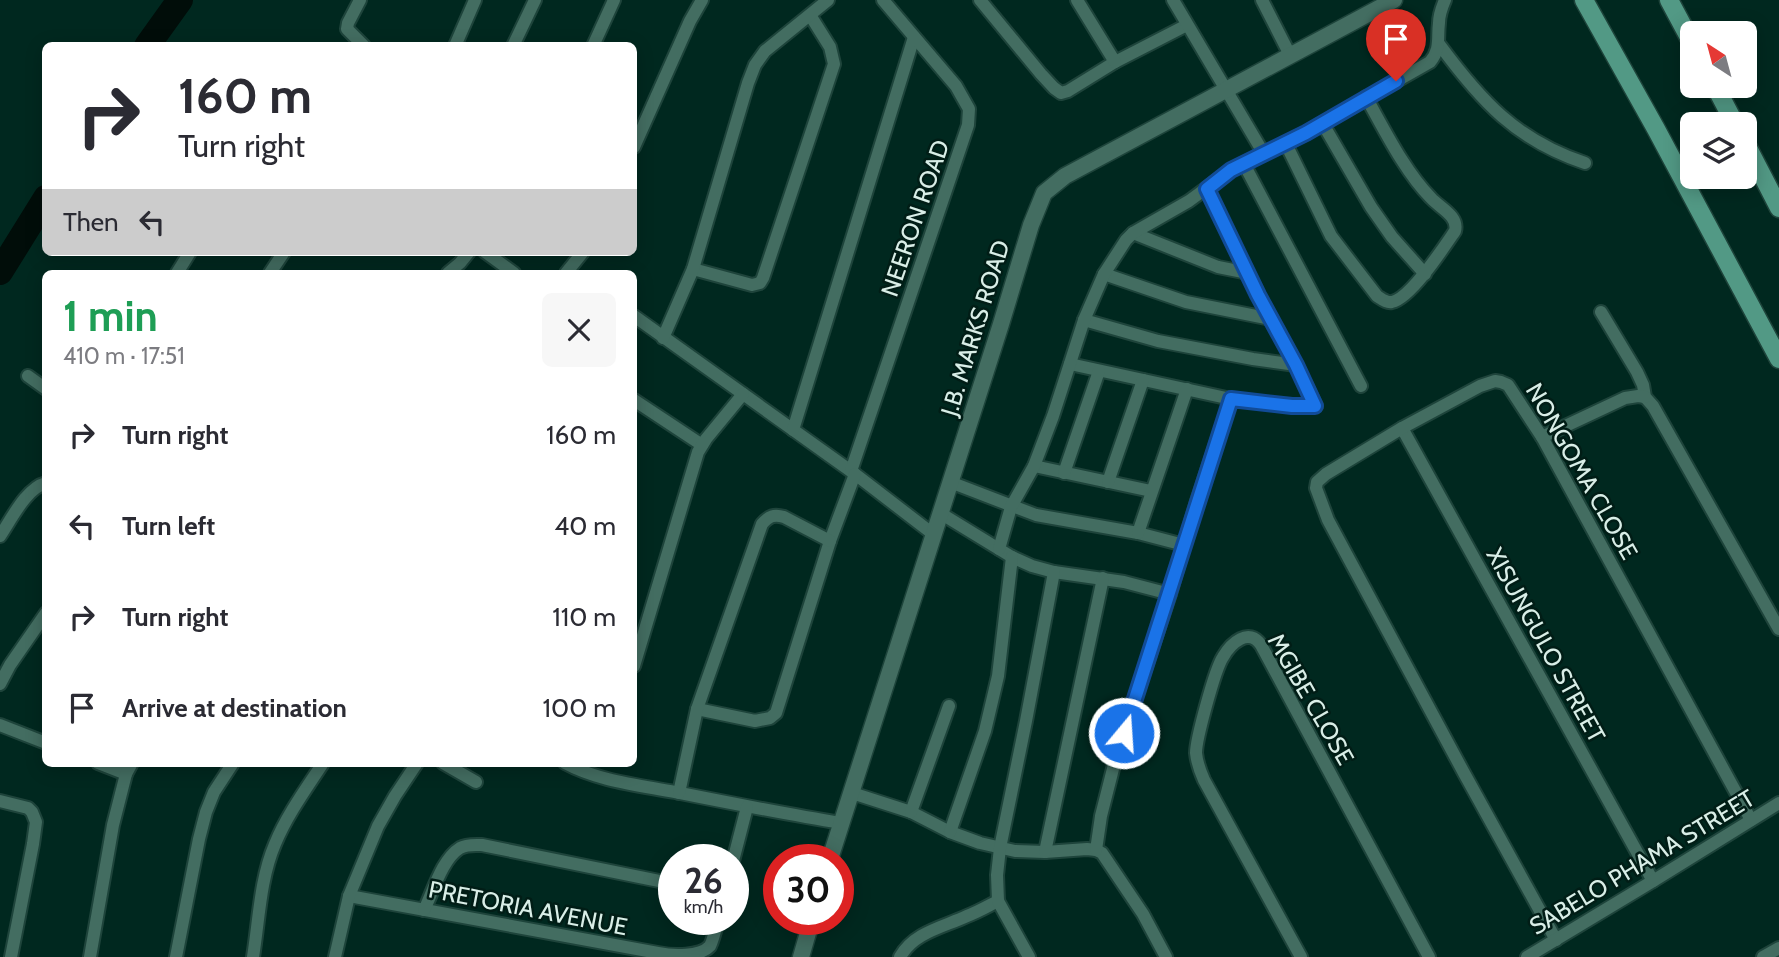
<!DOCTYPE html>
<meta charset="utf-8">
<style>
body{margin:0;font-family:Cabin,sans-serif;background:#f7f7f7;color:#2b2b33;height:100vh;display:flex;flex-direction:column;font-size:26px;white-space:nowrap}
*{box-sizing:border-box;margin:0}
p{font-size:23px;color:#7c7c81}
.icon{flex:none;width:38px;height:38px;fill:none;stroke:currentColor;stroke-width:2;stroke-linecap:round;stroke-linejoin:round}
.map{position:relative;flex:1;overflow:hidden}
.drawer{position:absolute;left:42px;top:270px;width:595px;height:497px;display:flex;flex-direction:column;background:#fff;border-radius:10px;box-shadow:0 4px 18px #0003}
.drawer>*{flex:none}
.guide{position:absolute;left:42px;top:42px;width:595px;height:214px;border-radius:10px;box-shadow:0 4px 18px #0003;background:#fff;color:#2b2b33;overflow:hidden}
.needle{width:46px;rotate:324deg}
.controls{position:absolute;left:1680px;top:21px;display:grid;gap:14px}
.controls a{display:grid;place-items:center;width:77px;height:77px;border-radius:10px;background:#fff;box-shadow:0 4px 18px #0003;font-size:35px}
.speed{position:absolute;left:658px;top:844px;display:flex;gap:14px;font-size:35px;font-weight:700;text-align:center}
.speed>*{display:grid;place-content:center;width:91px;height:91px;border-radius:50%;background:#fff;box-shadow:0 4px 18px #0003;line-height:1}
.speed small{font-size:18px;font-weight:400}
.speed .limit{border:10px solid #d22;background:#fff;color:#111}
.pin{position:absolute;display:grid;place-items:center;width:60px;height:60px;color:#fff;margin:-72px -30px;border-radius:50% 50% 50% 0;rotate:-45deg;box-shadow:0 0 7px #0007}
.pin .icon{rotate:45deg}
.me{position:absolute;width:77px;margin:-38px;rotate:18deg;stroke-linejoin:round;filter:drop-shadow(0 0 5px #0008)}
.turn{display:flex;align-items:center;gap:24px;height:147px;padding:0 21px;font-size:32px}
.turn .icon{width:91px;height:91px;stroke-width:2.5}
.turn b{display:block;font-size:49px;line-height:60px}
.then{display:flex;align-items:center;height:66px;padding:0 21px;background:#0003;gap:14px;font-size:26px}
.round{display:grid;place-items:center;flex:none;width:74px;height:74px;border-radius:10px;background:#f7f7f7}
.head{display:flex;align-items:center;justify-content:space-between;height:119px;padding:0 21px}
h1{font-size:42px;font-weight:700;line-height:52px;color:#1e9e55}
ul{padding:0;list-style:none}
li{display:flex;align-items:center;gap:21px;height:91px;padding:0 21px}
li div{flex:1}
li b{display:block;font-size:26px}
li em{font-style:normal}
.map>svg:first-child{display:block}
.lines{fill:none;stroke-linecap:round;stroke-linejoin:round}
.river{stroke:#010d09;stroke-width:26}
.minor-casing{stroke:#1e443b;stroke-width:16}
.tertiary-casing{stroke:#1e443b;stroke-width:19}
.secondary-casing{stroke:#1e443b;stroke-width:21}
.minor{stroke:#436d61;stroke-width:12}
.tertiary{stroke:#436d61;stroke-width:16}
.secondary{stroke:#529985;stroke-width:18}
.route-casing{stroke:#114b97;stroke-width:18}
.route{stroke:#1a73e8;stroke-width:12}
.labels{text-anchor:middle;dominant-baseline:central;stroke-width:5;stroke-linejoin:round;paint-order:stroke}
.street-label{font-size:24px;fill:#d9eee7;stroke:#011d16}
</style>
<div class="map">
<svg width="1779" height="957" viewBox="0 0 1779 957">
<rect width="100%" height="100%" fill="#00281f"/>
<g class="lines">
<g class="river">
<polyline points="147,46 180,0"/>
<polyline points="0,272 46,198"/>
</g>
<g class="minor-casing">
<g id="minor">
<polyline points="360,0 348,23 347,29 364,46"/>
<polyline points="980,0 1041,74 1054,88 1061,93 1068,91 1115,62 1187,25"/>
<polyline points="1077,0 1115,62"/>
<polyline points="1173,0 1264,154"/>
<polyline points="1262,0 1290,55"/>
<path d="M1439,44c42,57 77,96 146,119"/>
<polyline points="455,46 475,0"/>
<polyline points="513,46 535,0"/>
<polyline points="593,46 614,0"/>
<polyline points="1323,124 1371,207 1392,237 1425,274"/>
<path d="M1286,144l45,92 46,60c5,3 9,7 15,6 19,-4 52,-55 63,-71 4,-15 -15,-23 -24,-33 -26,-26 -47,-69 -65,-101"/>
<polyline points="634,147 690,21 702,0"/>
<polyline points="1244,164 1361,386"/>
<polyline points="1133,233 1218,267 1248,273"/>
<polyline points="485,252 514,273"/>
<polyline points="693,269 752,285 760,283 763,278 834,64 830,47 810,15"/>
<polyline points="177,273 190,252"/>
<polyline points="270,273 284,252"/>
<polyline points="448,273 460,263 469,252"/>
<polyline points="566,273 583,252"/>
<polyline points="1104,274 1186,302 1271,319"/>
<polyline points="1601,312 1637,372 1643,385 1645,397 1653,406 1779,629"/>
<polyline points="634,316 855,474 933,534"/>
<polyline points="1084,320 1158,341 1253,359 1296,365"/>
<polyline points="663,338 693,269 748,83 755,65 765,51 828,0"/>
<polyline points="1070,364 1231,399 1292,406 1316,406 1296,365 1258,295 1207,189"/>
<polyline points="28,376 46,389"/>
<polyline points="634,400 702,445"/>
<polyline points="1402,428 1653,881"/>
<polyline points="793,430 914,37"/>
<polyline points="1542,437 1625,398 1638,396 1645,397"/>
<polyline points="1034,466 1151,491"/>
<polyline points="851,471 968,125 969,109 956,86 883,0"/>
<polyline points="1064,473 1099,371"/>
<polyline points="950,482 1036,515 1138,533 1184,545"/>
<polyline points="1108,482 1143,380"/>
<polyline points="940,513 1012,557 1032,566 1054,572 1124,582 1170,594"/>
<polyline points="1138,533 1187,389"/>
<path d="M0,536c11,-16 26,-48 46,-53"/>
<path d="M999,549l12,-42 23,-41 19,-50 31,-96 20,-46 22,-34 7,-7 56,-32 42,-31 74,-37 125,-71c11,-13 7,-24 9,-39 0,-8 3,-16 6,-23"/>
<polyline points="634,666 698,452 706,439 743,394"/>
<polyline points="0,684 10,665 46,613"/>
<polyline points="697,709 755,721 770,718 776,713 830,541 855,474"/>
<polyline points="0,725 46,743"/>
<polyline points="98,763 126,774"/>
<polyline points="443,763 476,782"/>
<path d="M565,763c33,18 73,22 110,29 55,11 110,22 166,31"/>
<path d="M679,793l18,-84 65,-185c7,-8 12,-10 22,-7l46,24"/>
<polyline points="852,793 911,812 950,832 980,843 1015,851 1045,852 1087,849 1096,850 1102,853 1143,914 1166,957"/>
<polyline points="0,801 28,808 32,812 36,822 33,844 11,957"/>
<polyline points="911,812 949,706"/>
<polyline points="950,832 985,731 998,676 1012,557"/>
<polyline points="1096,850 1101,816 1116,757 1170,594 1197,501 1231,399"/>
<polyline points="1045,852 1103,578"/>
<polyline points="733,861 747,807"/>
<path d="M349,896l309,57c15,3 42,4 52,-7 4,-8 6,-19 8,-27"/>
<path d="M424,910c9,-18 18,-51 36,-62 7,-4 15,-3 22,-3l192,39"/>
<polyline points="1556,940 1464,773 1328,520 1316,488 1317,482 1326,474 1402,428 1480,386 1495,381 1501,382 1508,385 1542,437 1751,820"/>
<polyline points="90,957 113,825 126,774 132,763"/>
<polyline points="176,957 199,839 206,812 214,792 233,763"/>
<path d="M253,957c6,-37 7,-78 22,-113 12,-29 31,-55 48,-81"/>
<polyline points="335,957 349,896 378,826 395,796 417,763"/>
<path d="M900,957c14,-25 44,-30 67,-41 11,-4 21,-10 31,-15"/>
<polyline points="1029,957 998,901 997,875 1000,848 1026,721 1054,572"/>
<path d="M1301,957l-97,-177c-4,-9 -7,-17 -8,-27 0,-14 19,-84 27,-96 8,-14 26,-30 38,-12l168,312"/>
<polyline points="1527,957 1653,881 1779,803"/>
<polyline points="1763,957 1779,948"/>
</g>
</g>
<g class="tertiary-casing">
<g id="tertiary">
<polyline points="830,859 1001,324 1031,225 1044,193 1065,176 1394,0"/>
<polyline points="801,957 812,919"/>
</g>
</g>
<g class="secondary-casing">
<g id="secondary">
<polyline points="1584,0 1656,129 1779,359"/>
<polyline points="1669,0 1692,43"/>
<polyline points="1715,86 1735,124"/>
<polyline points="1745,142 1779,208"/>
</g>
</g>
<use href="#minor" class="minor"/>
<use href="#tertiary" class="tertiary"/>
<use href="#secondary" class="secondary"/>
</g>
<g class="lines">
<g class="route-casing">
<polyline id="route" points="1124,733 1231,399 1292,406 1315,406 1296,365 1258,295 1207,189 1231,170 1306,133 1396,81"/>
</g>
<use href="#route" class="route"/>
</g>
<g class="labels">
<g class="street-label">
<text transform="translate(915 218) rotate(-71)">NEERON ROAD</text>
<text transform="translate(975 328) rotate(-73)">J.B. MARKS ROAD</text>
<text transform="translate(1582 471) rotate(60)">NONGOMA CLOSE</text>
<text transform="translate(1546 645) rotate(61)">XISUNGULO STREET</text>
<text transform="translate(1311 699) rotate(60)">MGIBE CLOSE</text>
<text transform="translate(1642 862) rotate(-31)">SABELO PHAMA STREET</text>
<text transform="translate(528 908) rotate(11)">PRETORIA AVENUE</text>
</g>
</g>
</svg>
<div class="controls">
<a><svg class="needle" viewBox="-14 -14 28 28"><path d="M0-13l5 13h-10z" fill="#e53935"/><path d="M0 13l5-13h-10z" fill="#7c7c81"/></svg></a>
<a><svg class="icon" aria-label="layers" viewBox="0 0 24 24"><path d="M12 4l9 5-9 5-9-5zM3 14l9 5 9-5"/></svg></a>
</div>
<div class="speed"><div>26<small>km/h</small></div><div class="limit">30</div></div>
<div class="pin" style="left:1396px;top:81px;background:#d93025"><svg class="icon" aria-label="arrive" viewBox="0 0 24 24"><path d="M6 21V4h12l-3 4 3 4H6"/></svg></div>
<svg class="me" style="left:1124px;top:733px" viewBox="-20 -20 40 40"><circle r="17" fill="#1a73e8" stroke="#fff" stroke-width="3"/><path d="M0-11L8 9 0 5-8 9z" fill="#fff"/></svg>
<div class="guide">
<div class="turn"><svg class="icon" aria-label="right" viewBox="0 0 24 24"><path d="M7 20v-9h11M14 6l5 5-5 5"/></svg><div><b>160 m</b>Turn right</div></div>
<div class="then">Then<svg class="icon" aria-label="left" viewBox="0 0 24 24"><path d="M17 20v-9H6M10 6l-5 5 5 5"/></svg></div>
</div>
<section class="drawer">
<div class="head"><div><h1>1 min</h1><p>410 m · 17:51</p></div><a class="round"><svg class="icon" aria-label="close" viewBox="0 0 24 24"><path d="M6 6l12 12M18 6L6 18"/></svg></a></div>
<ul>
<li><svg class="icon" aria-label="right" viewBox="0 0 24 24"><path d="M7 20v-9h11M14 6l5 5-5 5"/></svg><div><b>Turn right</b></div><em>160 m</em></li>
<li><svg class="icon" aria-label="left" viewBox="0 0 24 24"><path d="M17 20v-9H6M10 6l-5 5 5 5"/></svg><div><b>Turn left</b></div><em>40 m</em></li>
<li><svg class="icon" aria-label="right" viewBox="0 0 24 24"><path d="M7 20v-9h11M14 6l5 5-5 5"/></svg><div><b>Turn right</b></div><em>110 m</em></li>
<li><svg class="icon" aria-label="arrive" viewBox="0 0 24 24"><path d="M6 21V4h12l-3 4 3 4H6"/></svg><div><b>Arrive at destination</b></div><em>100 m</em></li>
</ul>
</section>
</div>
